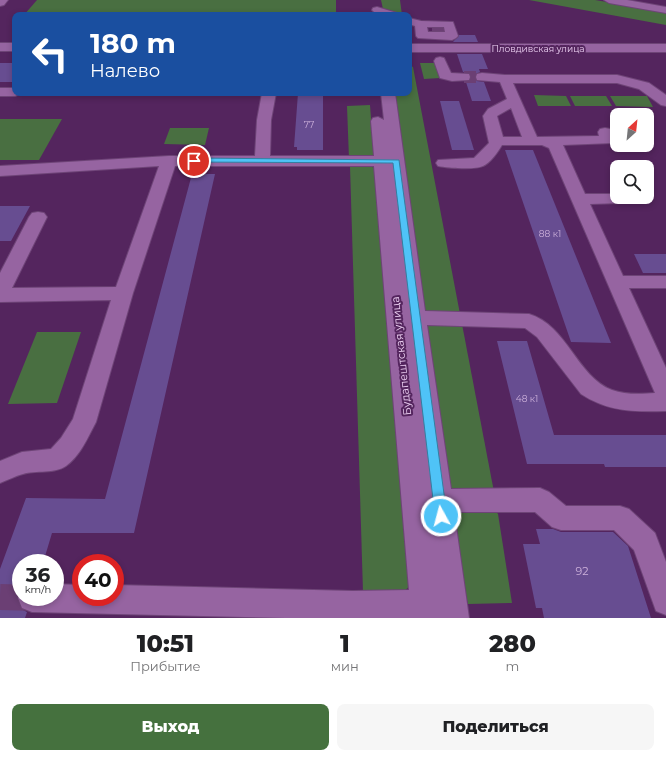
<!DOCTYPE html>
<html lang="ru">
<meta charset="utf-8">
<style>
body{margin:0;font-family:Montserrat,sans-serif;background:#f6f6f6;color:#202124;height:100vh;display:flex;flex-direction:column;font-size:15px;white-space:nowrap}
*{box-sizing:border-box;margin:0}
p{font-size:13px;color:#757577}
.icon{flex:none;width:22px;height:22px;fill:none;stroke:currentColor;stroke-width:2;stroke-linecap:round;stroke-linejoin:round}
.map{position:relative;height:618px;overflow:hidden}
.side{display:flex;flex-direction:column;background:#fff;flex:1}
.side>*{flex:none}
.top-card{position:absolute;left:12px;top:12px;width:400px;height:84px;border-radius:8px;box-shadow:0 2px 6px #0003;background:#1a4fa0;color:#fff;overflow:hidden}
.needle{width:26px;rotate:27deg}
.buttons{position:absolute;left:610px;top:108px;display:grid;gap:8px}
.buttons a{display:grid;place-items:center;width:44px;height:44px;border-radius:8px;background:#fff;box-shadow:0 2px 6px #0003;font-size:20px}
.speed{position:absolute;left:12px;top:554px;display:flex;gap:8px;font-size:20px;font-weight:700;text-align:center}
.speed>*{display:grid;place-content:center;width:52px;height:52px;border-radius:50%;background:#fff;box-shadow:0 2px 6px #0003;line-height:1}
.speed small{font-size:10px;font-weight:400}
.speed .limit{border:6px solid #d22;background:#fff;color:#111}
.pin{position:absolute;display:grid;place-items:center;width:34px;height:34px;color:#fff;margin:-17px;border:2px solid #fff;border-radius:50%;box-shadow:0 1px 4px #0007}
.me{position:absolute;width:44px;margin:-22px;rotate:353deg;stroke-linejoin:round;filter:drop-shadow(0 0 3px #0008)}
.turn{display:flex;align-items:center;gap:14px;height:84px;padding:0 12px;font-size:18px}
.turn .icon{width:52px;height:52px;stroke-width:2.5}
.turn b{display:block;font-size:28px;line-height:34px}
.eta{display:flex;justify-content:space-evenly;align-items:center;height:68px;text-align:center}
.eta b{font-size:24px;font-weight:800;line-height:28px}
.button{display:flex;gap:8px;margin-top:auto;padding:8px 12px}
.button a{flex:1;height:46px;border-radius:8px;background:#45713e;color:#fff;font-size:16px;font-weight:800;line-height:46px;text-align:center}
.button a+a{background:#f6f6f6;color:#202124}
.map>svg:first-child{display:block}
.green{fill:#496f41}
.building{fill:#674d91}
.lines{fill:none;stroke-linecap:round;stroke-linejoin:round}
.minor-tunnel-far1{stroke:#6b3f74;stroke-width:12;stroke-dasharray:12 6;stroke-linecap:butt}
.minor-tunnel{stroke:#6b3f74;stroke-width:26;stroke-dasharray:26 13;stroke-linecap:butt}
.minor-casing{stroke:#6e4477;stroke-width:2}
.minor{fill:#9664a1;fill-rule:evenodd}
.route{fill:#4fc3f7;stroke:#337fa1}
.labels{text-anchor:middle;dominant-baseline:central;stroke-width:4;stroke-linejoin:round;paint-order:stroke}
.far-street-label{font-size:9px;fill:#edd1f3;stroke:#54255e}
.number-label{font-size:9px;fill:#ccb0da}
.street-label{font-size:11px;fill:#edd1f3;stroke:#54255e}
.near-number-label{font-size:11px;fill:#ccb0da}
</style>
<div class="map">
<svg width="666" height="618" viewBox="0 0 666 618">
<rect width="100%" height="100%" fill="#54255e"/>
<g class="green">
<polygon points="37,0 336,0 336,15 24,15"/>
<polygon points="381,0 400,0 402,15 383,9"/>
<polygon points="529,0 595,0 666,12 666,25"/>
<polygon points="420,63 436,63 440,78 424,79"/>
<polygon points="409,65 413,67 460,314 425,312 394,93 409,93"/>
<polygon points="534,95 566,96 571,106 538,106"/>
<polygon points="570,96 606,96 612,106 575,106"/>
<polygon points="610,96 647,96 653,107 616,106"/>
<polygon points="370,105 374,158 349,159 347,106"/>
<polygon points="0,119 62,119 39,160 0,160"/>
<polygon points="170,128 209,128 205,145 164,144"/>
<polygon points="350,166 369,166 375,168 410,586 402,593 363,592"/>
<polygon points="427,324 462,324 494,492 451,493"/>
<polygon points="37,332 81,332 57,403 8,404"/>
<polygon points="493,507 498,514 512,603 468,604 462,577 454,510"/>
</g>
<g class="building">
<polygon points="459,35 475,35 478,42 453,42"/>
<polygon points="457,54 482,54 488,69 479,69 480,72 476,74 475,77 477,81 484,82 491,101 472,101 466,82 470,81 471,77 470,73 463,72"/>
<rect x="0" y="63" width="15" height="19"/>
<polygon points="298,93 323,93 323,150 297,150 297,147 294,147"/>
<polygon points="440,101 459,101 474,150 452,150"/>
<polygon points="505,150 533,150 611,343 571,342"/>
<polygon points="192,174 215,174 134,533 52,533 43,563 21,563 21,589 17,599 21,609 27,612 25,618 0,618 0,569 26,498 105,499"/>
<polygon points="0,206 30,206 11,241 0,241"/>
<polygon points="634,254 666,254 666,273 643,273"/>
<polygon points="497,341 527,341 554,435 666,435 666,467 605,467 604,464 527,464"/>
<polygon points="536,529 553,529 561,532 613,532 628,546 651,618 544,618 542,608 536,608 523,544 540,544"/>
</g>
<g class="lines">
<g class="minor-tunnel-far1">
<polyline points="432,31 444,31"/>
<polyline points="464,77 482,77"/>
</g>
<polyline class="minor-tunnel" points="0,597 32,598"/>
<g class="minor-casing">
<g id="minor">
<polygon points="0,0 8,0 4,5 0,6"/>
<polygon points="604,0 627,0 666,7 666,13 609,3"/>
<path d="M377,7l20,6 2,2c-9,0 -21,2 -27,-5l1,-2z"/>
<path d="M409,18l12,3 32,1 5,14 -2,2 -4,2 -34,-2 -2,-2 -1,-10 -6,-2zM427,27h17l1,5h-17z"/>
<rect x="0" y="43" width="15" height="8"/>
<rect x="409" y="44" width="257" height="8"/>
<polygon points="440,57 444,58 451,73 469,74 470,77 469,80 452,81 440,78 434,61 436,58"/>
<path d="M482,73l23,2h112l32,8 17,12v11l-5,-1 -22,-16 -22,-6h-104l24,54 62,-1 -1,-4 2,-3 5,-1 5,1 5,11 -2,3 -50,2 22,49h31l1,3h6l1,2 -2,4 -32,1 33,72h43v12h-37l37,80v43c-31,1 -58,1 -85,-17l-44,-57 -12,-9 -98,-3 24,164 89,-1 9,4 17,14h54l9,3 26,24 11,29v53l-10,-4 -22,-61 -20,-20h-53l-9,-3 -17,-15h-81l15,106h-183l-254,-6 -10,-4 -4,-10 3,-8v7h34v-13l26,1v12h34v-12l238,6 56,-1 -35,-424h-199l-42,127 -37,129c-8,15 -16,34 -30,44 -11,8 -30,4 -43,8 -8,2 -15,6 -23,9v-22l22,-9 29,-3 10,-11 12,-19 38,-119 -111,2v-29l29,-56 3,-4 6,-1 6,1 3,4 -35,71 104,-1 43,-121 -159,10v-10l169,-10h86l2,-36 5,-27h14l-5,27 -1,36h104l-3,-35 2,-3 5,-1 6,3 -3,-27h14l30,218 104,3c38,11 48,63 83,76 13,5 30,4 43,3l-106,-245 -7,-3h-40c-4,7 -12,18 -19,21 -7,4 -36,2 -45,0l-2,-3 2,-3 36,-2 15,-15 -6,-27 5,-7 19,-10 -7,-17 -23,-2 -1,-3 1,-3zM511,108l11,29h-19l-6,-21z"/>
<polygon points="0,88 15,88 15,93 21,93 15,96 0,96"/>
</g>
</g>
<use href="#minor" class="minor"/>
</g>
<polygon class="route" points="194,158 399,160 447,516 445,520 441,522 436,520 435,516 393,163 191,162 190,161"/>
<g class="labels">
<g class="far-street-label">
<text x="538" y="48">Пловдивская улица</text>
</g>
<g class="number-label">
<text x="309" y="124">77</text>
<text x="550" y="233">88 к1</text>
<text x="527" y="398">48 к1</text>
</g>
<g class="street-label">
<text transform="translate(401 356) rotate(-96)">Будапештская улица</text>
</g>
<g class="near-number-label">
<text x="582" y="571">92</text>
</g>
</g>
</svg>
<div class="buttons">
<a><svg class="needle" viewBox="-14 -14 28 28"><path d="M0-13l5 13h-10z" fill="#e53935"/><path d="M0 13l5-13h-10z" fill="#757577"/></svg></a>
<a><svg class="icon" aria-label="search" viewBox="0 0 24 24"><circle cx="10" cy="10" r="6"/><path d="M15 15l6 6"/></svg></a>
</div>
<div class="speed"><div>36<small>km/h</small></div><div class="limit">40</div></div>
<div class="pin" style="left:194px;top:161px;background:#d93025"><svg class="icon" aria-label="arrive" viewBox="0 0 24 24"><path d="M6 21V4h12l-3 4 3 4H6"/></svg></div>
<svg class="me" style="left:441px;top:516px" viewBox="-20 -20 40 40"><circle r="17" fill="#4fc3f7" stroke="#fff" stroke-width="3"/><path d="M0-11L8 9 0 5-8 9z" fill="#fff"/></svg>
<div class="top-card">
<div class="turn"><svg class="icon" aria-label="left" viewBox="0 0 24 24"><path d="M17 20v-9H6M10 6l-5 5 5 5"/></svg><div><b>180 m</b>Налево</div></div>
</div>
</div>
<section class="side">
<div class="eta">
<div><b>10:51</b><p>Прибытие</p></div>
<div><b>1</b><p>мин</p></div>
<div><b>280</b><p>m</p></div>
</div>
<div class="button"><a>Выход</a><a>Поделиться</a></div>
</section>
